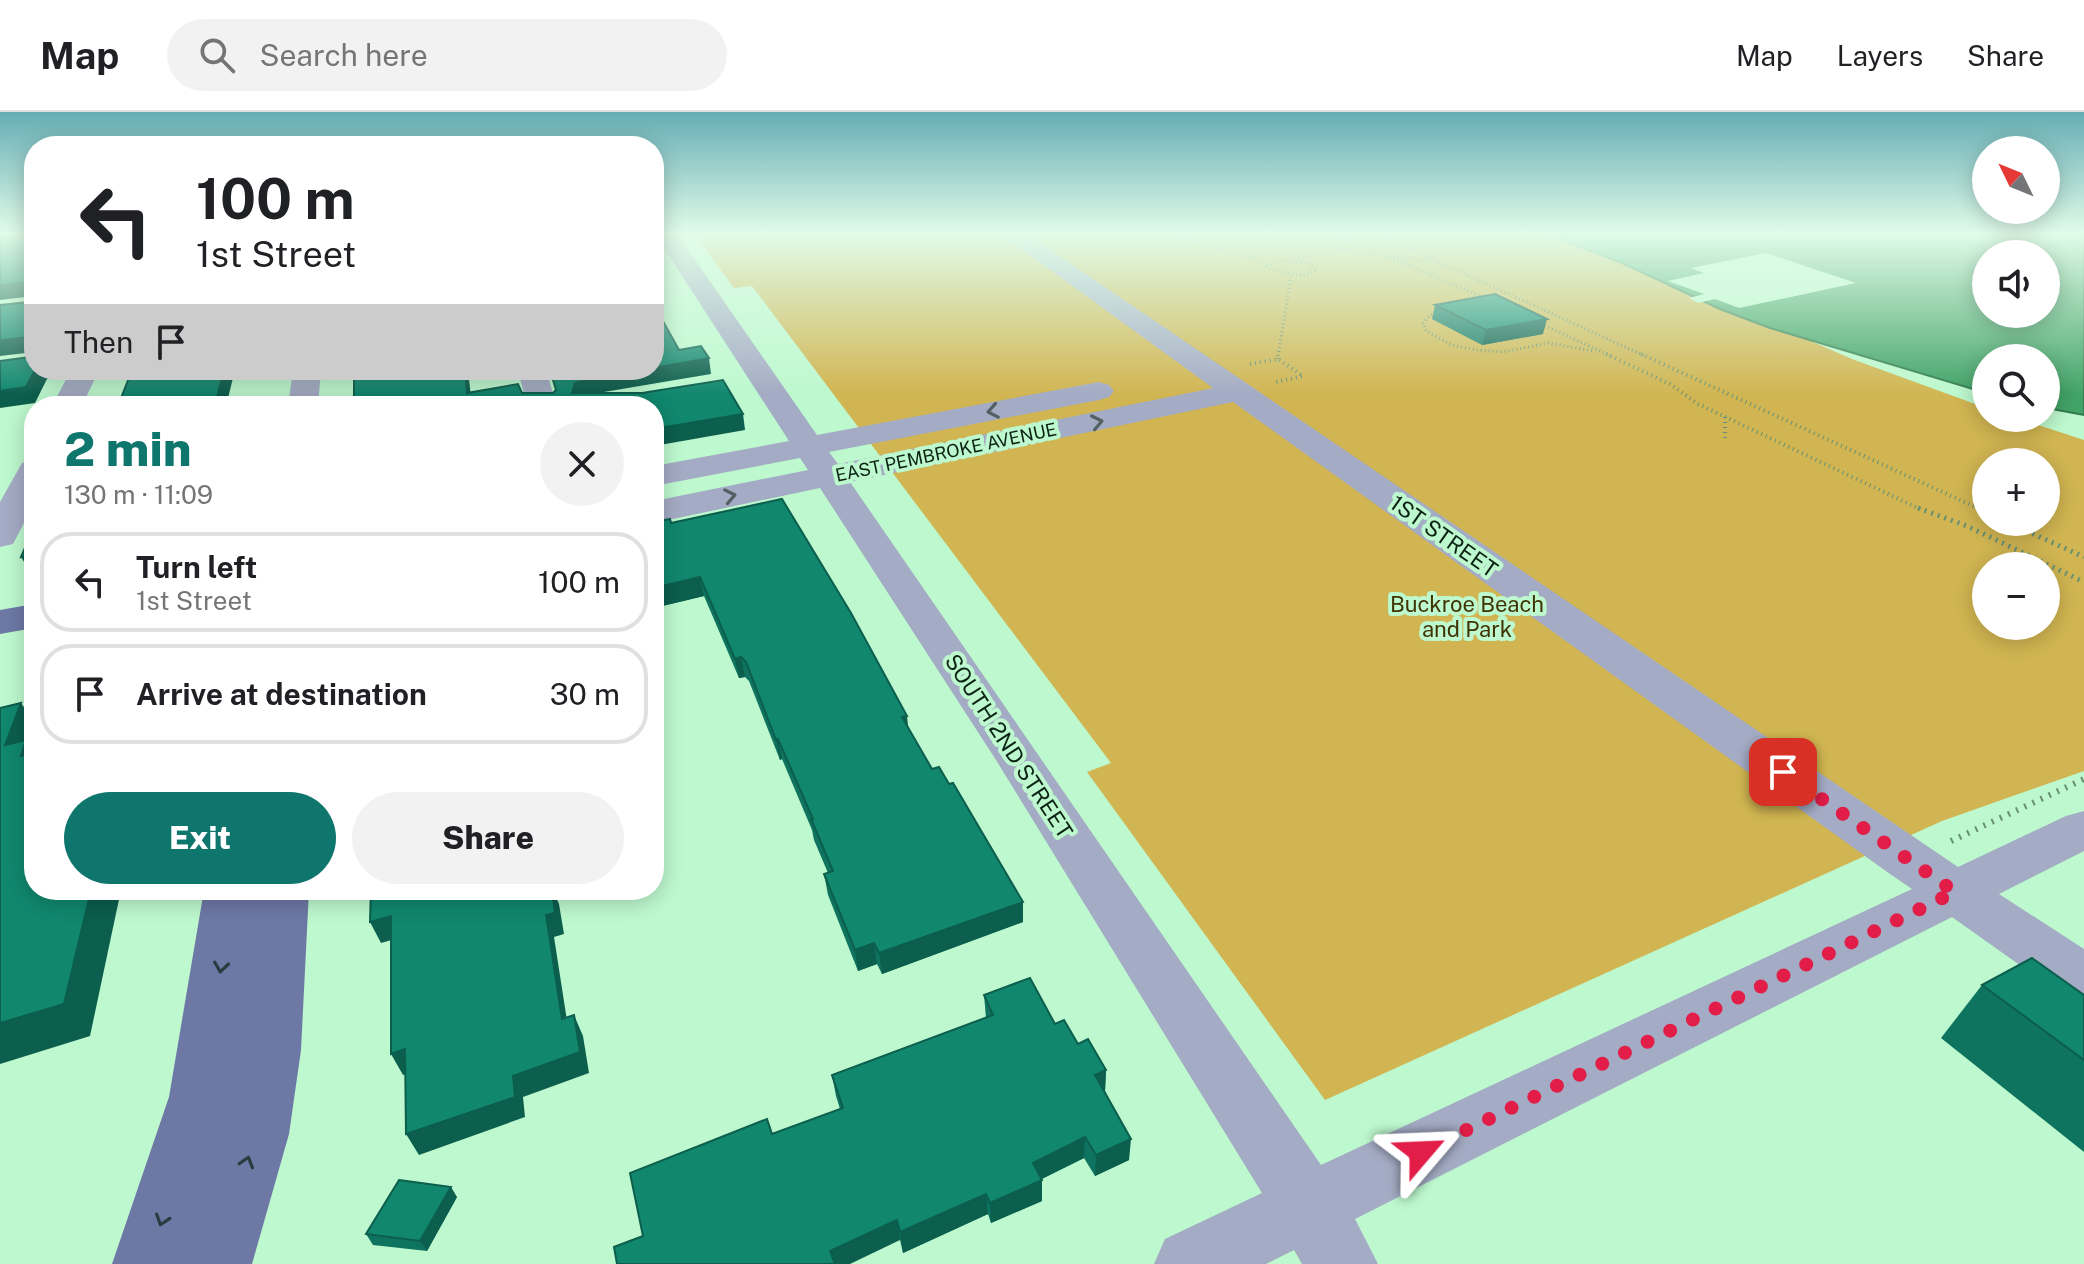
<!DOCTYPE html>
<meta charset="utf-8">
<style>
body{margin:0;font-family:"Public Sans",sans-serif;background:#f2f2f2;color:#202124;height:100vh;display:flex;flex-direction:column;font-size:30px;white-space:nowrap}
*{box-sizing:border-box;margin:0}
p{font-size:26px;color:#757577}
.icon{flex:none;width:44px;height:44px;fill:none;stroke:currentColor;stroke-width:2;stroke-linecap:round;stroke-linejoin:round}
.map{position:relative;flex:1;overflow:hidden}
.side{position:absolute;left:24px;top:284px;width:640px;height:504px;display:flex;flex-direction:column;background:#fff;border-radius:32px;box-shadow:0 4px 20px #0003}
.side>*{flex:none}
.guide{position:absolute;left:24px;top:24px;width:640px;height:244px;border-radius:32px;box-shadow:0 4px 20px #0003;background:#fff;color:#202124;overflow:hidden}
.needle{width:52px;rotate:313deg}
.tools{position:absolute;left:1972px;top:24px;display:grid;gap:16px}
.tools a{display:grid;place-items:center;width:88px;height:88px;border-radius:50%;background:#fff;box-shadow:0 4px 20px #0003;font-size:40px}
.pin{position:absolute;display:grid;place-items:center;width:68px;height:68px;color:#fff;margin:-34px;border-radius:16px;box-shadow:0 4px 12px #0006}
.me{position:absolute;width:88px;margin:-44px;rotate:64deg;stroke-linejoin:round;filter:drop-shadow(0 0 6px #0008)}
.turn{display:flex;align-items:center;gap:28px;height:168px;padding:0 40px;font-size:36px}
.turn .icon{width:104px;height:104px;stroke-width:2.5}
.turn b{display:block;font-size:56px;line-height:68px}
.then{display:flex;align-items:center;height:76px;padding:0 40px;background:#0003;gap:16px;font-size:30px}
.round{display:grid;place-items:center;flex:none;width:84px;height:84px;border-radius:42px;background:#f2f2f2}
.head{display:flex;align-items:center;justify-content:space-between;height:136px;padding:0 40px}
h1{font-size:48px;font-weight:800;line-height:60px;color:#0f766e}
.action{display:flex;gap:16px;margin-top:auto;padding:16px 40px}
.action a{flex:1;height:92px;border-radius:48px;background:#0f766e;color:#fff;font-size:32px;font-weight:800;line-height:92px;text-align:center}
.action a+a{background:#f2f2f2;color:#202124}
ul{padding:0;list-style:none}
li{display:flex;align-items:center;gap:24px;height:100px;margin:0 16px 12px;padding:0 24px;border:4px solid #e0e0e0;border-radius:32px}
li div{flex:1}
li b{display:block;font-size:30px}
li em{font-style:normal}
header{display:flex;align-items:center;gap:48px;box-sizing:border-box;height:112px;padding:0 40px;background:#fff;border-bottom:2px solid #e0e0e0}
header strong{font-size:38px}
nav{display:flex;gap:44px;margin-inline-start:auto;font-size:28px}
.search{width:560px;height:72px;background:#f2f2f2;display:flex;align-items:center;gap:20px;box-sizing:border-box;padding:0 28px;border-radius:44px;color:#757577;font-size:30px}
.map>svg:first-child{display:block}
.green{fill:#d1b552;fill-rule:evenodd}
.water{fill:#42a367;stroke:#327d4e;stroke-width:2;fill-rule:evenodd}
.pier{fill:#bdf8ce}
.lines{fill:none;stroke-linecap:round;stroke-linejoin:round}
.path-far3{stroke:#679074;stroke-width:3;stroke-dasharray:1 3;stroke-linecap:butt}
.path-far2{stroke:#679074;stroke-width:4;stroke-dasharray:1 4;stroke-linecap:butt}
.path-far1{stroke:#679074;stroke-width:5;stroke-dasharray:2 5;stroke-linecap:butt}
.path{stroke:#679074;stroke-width:6;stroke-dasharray:2 7;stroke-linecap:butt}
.minor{fill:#a4abc4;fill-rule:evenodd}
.major{fill:#6d78a5;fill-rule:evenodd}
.wall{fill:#0f745f}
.shaded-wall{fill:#0c5e4d}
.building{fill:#11876e;stroke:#0c5e4d;stroke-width:2}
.oneway{stroke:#506063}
.oneway2{stroke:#293d40}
.route{stroke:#e11d48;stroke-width:14;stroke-dasharray:0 25.2}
.labels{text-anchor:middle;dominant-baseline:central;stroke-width:8;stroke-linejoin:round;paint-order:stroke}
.far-street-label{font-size:18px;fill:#0c2314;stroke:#bdf8ce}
.street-label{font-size:22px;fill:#0c2314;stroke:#bdf8ce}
.park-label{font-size:22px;fill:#3f3304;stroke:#bdf8ce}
</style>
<header>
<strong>Map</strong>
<div class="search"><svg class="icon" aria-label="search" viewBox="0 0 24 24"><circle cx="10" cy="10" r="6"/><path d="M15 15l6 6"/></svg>Search here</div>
<nav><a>Map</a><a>Layers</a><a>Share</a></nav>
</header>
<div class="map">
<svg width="2084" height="1152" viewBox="0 0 2084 1152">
<rect width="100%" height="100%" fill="#bdf8ce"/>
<path class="green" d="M694,122h855l124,47 179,78 134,49v10h31l67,22v331l-142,50 -617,279 -238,-328 24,-9 -359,-477 -18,2zM1986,350h60v60h-60zM1986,454h60v60h-60z"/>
<path class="water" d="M1547,122h537v181l-38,-7v-50h-60v35l-216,-65 -50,-19 -98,-46zM1986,142h60v60h-60z"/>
<polygon class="pier" points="1766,141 1856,171 1739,196 1715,187 1698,191 1689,186 1704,182 1668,169 1704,161 1691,156"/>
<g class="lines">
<g class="path-far3">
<polyline points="1169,122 1269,151"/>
<polyline points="1335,122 1485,186"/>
<polyline points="1377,122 1645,244"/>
<polyline points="1340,138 1375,142"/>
<polyline points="1389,144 1431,149"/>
<polyline points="1299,146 1340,138 1347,122"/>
<polygon points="1281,148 1306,150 1317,157 1304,164 1270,158 1267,154"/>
<polyline points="1436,202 1430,203 1423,211 1426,219 1452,233 1476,238 1503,240 1548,231 1593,239"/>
<polyline points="1541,212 1611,244"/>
<polyline points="1278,244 1291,164"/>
</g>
<g class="path-far2">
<polyline points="1606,242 1670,272 1698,292 1922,398"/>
<polyline points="1641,242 1982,398"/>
<polyline points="1278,247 1279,242"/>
<polyline points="1250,252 1278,247 1303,264 1276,270"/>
<polyline points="1725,305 1725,330"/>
</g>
<g class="path-far1">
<polyline points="1918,396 1967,414 2084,470"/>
<polyline points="1977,396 1986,400"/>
<polyline points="2007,410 2084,445"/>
</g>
<polyline class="path" points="1951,729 2084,667"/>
<g class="minor">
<path d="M655,122h22l140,201 282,-53 10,3 5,6 -5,6 -10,3 -270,52 9,12 375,-76 -212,-154h26l931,633 108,-51 18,-5v40l-85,43 85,55v54l-21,-7 -111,-79 -597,302 23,45h-76l-8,-14 -28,14h-112l11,-25 97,-46 -266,-433 -176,-272 -166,35v-22l154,-31 -8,-12 -146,28v-20l135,-25zM1233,290l657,472 22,15 -591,276 -471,-683z"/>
<polygon points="71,258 99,258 82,294 52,294"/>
<polygon points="293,258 321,258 318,294 288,294"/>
<polygon points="518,258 546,258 557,294 527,294"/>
<polygon points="34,348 34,392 13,432 0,435 0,390 22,351"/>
</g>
<g class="major">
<polygon points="34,492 34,516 0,522 0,498"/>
<polygon points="204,778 309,778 301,938 289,1022 252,1152 112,1152 169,985"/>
</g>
</g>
<g class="wall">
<polygon points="1435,193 1543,222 1482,233 1432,207"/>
<polygon points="654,410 671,411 908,616 1023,810 882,862 877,852 858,859 828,783 824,762 828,761 814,728 812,718 782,647 780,648 749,569 745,565 739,566 704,484 654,496"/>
<polygon points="1982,873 2084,883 2084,1040 1941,926"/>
<polygon points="984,883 1055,912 1078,932 1106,958 1105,979 1129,1048 1095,1064 1084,1046 1042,1067 1042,1089 991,1111 988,1102 903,1141 900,1128 643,1124 772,1022 840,997 836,984 832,963 986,906"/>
<polygon points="457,1085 427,1139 373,1133 366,1122"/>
</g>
<g class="shaded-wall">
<polygon points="29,170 34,184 0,188 0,173"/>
<polygon points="660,183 663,197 654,199 654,184"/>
<polygon points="1547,207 1543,222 1482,233 1486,218"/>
<polygon points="28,225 34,240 0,244 0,228"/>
<polygon points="709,246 711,262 592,282 572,281 575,271 588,267 640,258 654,258 654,256"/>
<polygon points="35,258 69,258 64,265 47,267 35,291 0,296 0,279"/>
<polygon points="224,258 235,258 226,294 215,293"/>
<polygon points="465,258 468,258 472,294 467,281"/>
<polygon points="743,302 745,318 654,334 654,317"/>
<polygon points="34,442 34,462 32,463 21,445"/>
<polygon points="700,465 704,484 654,496 654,476"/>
<polygon points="741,545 745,565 739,566 735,547"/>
<polygon points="21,591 34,610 34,662 5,633"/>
<polygon points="907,604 909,624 902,605"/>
<polygon points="778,627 782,647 780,648 776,628"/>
<polygon points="91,778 121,778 90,924 0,952 0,911"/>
<polygon points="552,778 553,778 559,792 564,822 554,825 570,928 562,907 546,803"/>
<polygon points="1023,790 1023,810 882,862 879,841"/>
<polygon points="391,804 402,825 381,831 370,810"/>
<polygon points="874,831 877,852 858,859 855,838"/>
<polygon points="574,903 583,924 589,961 523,985 525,1005 419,1043 406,1022 513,964"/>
<polygon points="405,937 417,958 403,963 391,942"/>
<polygon points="1106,958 1105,979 1095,963"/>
<polygon points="1085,1025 1084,1046 1033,1071 1033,1051"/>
<polygon points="1131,1027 1129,1048 1095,1064 1096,1043"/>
<polygon points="1042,1068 1042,1089 991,1111 990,1091"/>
<polygon points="451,1075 457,1085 427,1139 420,1129"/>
<polygon points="986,1082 988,1102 903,1141 900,1120"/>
<polygon points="897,1108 900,1128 850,1152 833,1152 830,1139"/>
</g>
<g class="building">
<polygon points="0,122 34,122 34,258 35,258 26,275 0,279 0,249 30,245 28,225 0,228 0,193 29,190 29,170 0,173"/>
<polygon points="654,171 660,183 654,184"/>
<polygon points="1495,182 1547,207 1486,218 1435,193"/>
<polygon points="654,193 679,238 701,234 709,246 654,256"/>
<polygon points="132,258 224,258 215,293 231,291 230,294 118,294"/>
<polygon points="354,258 465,258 467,281 518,272 522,281 553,281 556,278 550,258 640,258 588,267 575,271 572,281 642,281 723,268 743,302 654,317 654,294 354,294"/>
<polygon points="782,387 851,501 907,604 902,605 932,657 939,655 949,672 953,671 1023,790 879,841 874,831 855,838 824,762 833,759 811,707 813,707 778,627 776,628 746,550 741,545 735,547 700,465 654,476 654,410 670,407 671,411"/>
<polygon points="34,415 34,442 21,445"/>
<polygon points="21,591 5,633 26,628 21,644 34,641 34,778 91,778 64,892 0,911 0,596"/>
<polygon points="371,778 552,778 555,801 546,803 562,907 574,903 580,940 513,964 515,985 406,1022 405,937 391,942 391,804 370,810"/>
<polygon points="2032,846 2084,883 2084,948 1982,873"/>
<polygon points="1030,866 1055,912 1064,908 1078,932 1088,927 1106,958 1095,963 1131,1027 1096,1043 1085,1025 1033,1051 1042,1068 990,1091 986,1082 900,1120 897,1108 830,1139 835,1152 617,1152 614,1135 643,1124 630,1061 767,1007 772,1022 843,996 832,963 993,903 984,883"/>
<polygon points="399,1068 451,1075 420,1129 366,1122"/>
</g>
<defs><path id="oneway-chevron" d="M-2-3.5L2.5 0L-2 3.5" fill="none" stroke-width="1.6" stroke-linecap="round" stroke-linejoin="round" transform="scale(2)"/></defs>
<g class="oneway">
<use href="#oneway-chevron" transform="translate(993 299) rotate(169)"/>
<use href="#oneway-chevron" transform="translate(1097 310) rotate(-12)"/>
<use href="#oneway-chevron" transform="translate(730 384) rotate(-11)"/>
</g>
<g class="oneway2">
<use href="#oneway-chevron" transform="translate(221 855) rotate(98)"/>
<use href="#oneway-chevron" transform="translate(247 1050) rotate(-73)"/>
<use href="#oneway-chevron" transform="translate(162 1108) rotate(108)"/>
</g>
<linearGradient id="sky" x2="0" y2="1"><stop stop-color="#65adb4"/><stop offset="0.43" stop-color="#e1fce9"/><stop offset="1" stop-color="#e1fce9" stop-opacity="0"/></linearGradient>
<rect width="2084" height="283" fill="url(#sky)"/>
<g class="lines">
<polyline class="route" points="1421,1040 1955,780 1783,660"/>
</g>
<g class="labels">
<g class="far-street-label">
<text transform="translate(946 340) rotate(-12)">EAST PEMBROKE AVENUE</text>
</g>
<g class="street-label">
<text transform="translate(1444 424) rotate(35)">1ST STREET</text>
<text transform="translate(1009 634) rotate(57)">SOUTH 2ND STREET</text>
</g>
<g class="park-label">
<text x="1467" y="492">Buckroe Beach<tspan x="1467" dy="25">and Park</tspan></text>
</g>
</g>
</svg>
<div class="tools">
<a><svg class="needle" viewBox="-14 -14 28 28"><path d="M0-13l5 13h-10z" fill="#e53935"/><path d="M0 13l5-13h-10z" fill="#757577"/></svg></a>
<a><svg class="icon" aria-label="sound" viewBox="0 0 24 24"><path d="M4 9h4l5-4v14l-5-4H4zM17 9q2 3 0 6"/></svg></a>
<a><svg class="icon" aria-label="search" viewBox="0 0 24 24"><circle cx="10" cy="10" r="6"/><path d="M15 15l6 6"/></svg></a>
<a>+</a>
<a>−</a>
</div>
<div class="pin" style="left:1783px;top:660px;background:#d93025"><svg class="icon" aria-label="arrive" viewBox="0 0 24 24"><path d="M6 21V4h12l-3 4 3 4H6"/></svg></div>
<svg class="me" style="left:1421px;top:1040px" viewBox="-20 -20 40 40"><path d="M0-17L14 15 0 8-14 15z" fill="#e11d48" stroke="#fff" stroke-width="4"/></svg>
<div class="guide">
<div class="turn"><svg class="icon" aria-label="left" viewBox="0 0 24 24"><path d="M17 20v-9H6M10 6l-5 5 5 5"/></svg><div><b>100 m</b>1st Street</div></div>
<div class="then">Then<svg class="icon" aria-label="arrive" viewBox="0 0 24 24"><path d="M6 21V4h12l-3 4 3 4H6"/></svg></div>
</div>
<section class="side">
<div class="head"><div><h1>2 min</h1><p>130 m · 11:09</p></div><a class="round"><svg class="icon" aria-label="close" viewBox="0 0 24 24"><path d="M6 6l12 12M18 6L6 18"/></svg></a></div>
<ul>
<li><svg class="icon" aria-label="left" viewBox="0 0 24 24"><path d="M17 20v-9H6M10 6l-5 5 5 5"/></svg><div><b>Turn left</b><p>1st Street</p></div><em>100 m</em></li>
<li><svg class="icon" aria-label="arrive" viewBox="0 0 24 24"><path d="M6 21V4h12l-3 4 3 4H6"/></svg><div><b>Arrive at destination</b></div><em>30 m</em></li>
</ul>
<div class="action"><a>Exit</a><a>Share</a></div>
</section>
</div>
